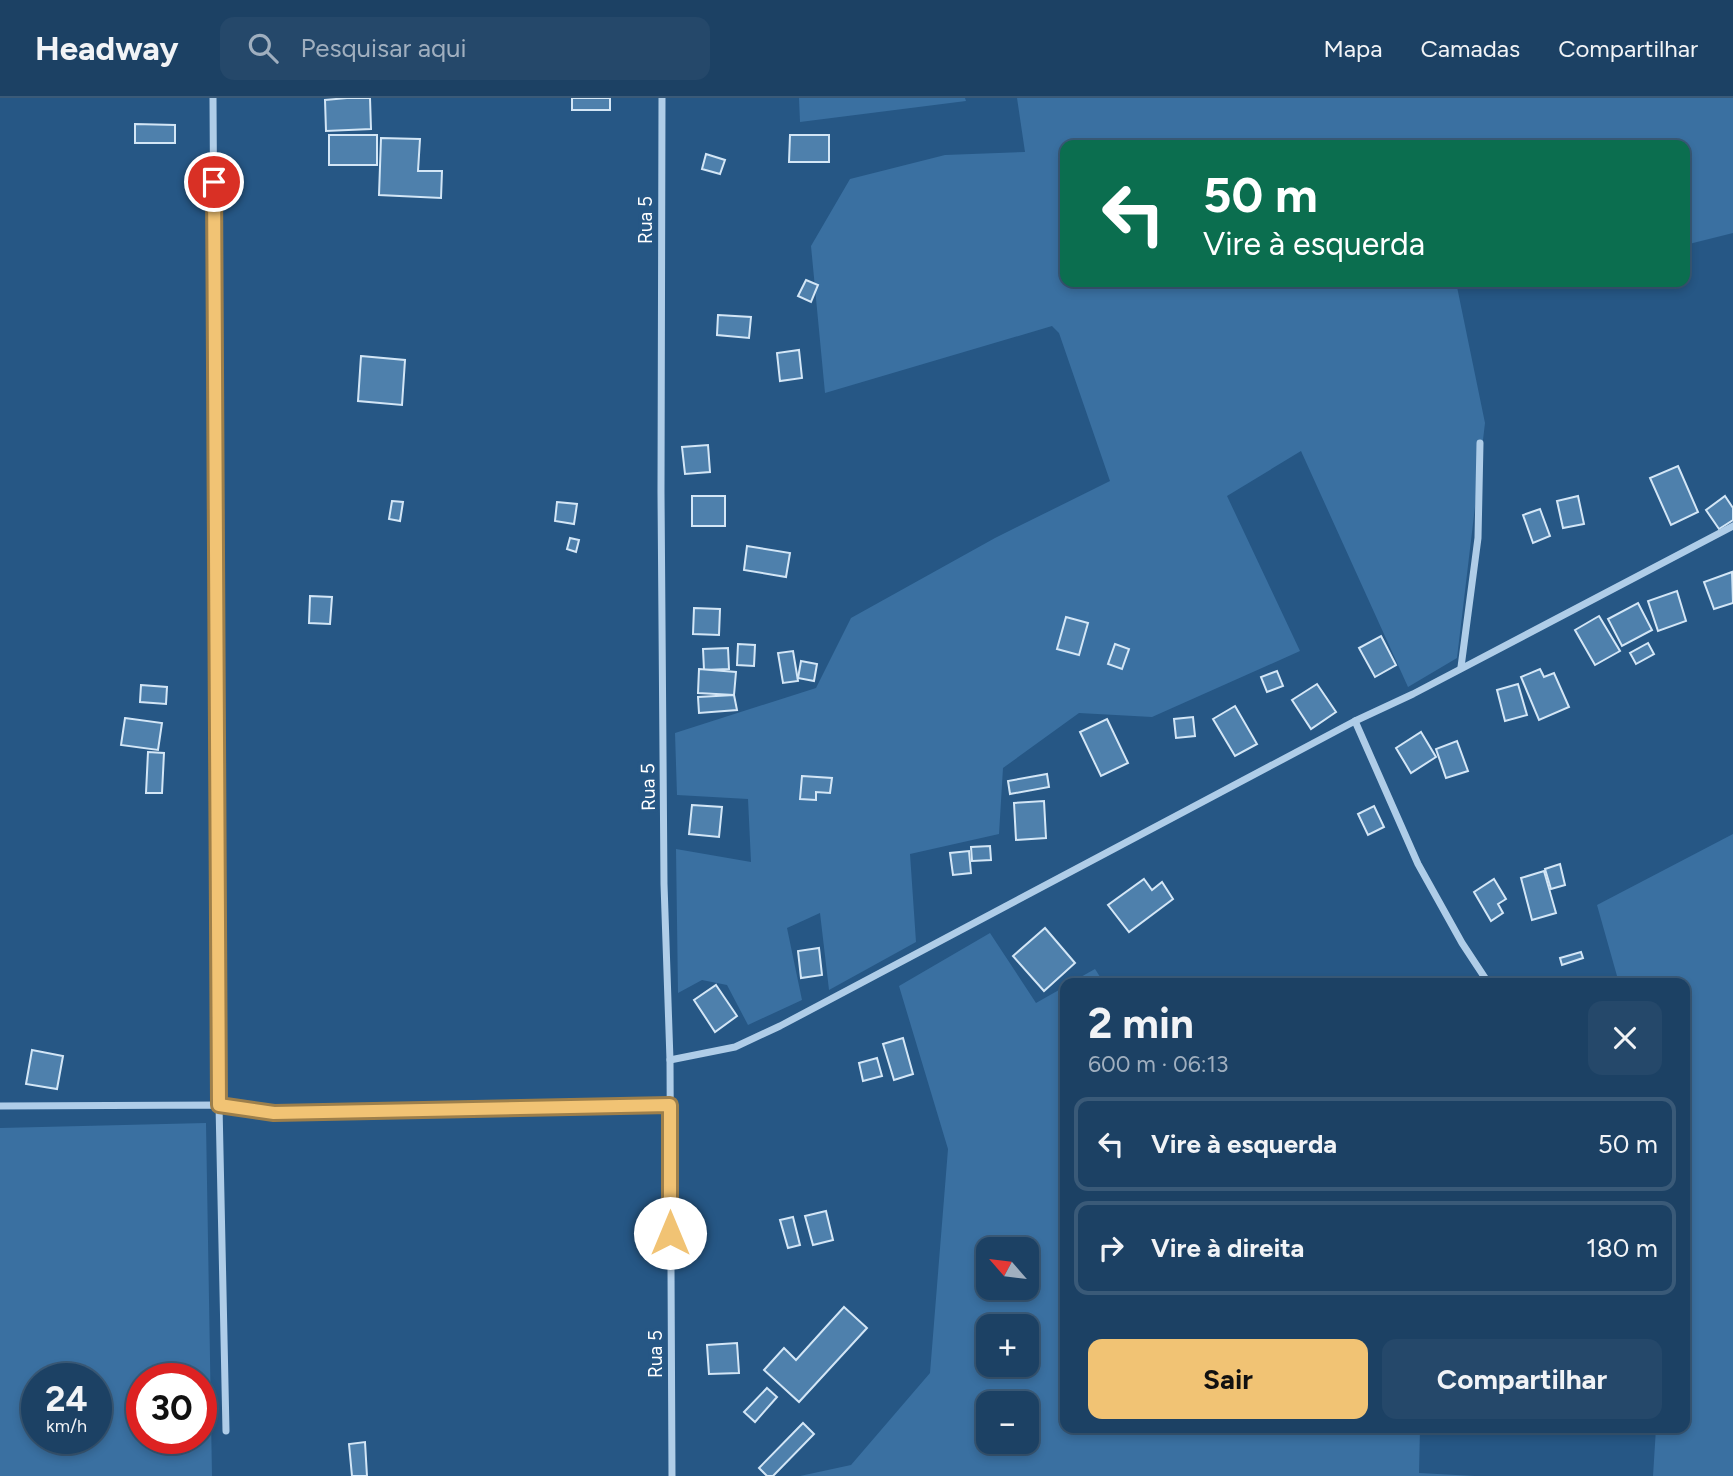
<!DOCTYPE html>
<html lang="pt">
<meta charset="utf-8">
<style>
body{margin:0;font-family:Figtree,sans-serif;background:#25486a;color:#f1f3f6;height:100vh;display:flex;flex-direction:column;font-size:26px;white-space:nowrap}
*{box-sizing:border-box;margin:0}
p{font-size:23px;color:#a0afbf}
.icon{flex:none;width:38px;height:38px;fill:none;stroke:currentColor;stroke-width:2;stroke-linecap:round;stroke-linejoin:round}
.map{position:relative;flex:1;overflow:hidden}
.details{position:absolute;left:1060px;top:880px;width:630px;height:455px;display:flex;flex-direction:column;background:#1c4164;border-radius:14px;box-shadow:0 4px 10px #0003,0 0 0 2px #3a5a78}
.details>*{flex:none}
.banner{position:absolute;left:1060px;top:42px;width:630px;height:147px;border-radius:14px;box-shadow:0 4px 10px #0003,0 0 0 2px #3a5a78;background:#0b6e4f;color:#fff;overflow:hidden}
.needle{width:46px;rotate:298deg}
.tools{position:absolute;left:976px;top:1139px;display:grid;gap:14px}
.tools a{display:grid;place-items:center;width:63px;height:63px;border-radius:14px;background:#1c4164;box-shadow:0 4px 10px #0003,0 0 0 2px #3a5a78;font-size:35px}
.speed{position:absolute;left:21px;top:1265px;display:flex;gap:14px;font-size:35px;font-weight:700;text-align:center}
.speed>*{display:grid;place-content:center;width:91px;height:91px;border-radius:50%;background:#1c4164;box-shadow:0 4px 10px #0003,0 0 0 2px #3a5a78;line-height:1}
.speed small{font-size:18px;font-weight:400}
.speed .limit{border:10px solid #d22;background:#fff;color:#111}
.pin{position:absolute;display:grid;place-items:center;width:60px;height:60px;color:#fff;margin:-30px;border:4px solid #fff;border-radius:50%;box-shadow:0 2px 7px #0007}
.me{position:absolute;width:77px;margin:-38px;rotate:0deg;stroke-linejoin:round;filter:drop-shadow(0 0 5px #0008)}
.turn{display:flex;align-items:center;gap:24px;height:147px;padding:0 28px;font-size:32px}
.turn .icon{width:91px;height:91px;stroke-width:2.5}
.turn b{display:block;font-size:49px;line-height:60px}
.round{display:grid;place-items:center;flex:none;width:74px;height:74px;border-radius:14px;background:#25486a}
.headline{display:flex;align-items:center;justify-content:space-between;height:119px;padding:0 28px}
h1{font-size:42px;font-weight:700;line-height:52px}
.action{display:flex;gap:14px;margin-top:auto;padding:14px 28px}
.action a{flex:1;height:80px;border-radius:14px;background:#f1c374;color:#111;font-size:28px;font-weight:700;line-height:80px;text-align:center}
.action a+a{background:#25486a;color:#f1f3f6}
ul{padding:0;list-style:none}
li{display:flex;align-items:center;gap:21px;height:94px;margin:0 14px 10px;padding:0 14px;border:4px solid #3a5a78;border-radius:14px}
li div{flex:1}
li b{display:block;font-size:26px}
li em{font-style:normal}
header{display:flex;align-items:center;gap:42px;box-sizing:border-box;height:98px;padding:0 35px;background:#1c4164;border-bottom:2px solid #3a5a78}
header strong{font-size:33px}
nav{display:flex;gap:38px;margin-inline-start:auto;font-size:24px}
.search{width:490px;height:63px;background:#25486a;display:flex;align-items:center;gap:18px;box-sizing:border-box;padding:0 24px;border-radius:14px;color:#a0afbf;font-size:26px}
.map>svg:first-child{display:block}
.green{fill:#3a70a1;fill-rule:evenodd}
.building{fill:#4e80ac;stroke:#d3e6f6;stroke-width:2}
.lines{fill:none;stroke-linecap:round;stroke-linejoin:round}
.street{stroke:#afcde8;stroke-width:7}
.route-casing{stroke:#9d7f4b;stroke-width:18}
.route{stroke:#f1c374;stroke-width:12}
.labels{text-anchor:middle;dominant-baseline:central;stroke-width:7;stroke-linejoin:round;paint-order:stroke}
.street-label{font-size:19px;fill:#fff;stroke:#265785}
</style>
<header>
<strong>Headway</strong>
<div class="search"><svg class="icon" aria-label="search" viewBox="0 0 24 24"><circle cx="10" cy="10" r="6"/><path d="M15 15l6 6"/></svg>Pesquisar aqui</div>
<nav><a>Mapa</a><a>Camadas</a><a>Compartilhar</a></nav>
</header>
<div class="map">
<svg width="1733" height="1378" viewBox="0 0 1733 1378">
<rect width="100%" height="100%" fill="#265785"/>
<g class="green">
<polygon points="799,0 965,0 966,3 800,24"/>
<polygon points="1017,0 1733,0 1733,135 1685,147 1685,47 1066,47 1066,184 1456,184 1485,325 1457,560 1408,589 1301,353 1227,398 1300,553 1152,619 1079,615 1003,670 999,736 910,756 916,844 829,892 820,815 787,830 802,902 748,927 727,887 702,882 678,895 676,751 751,764 748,701 677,697 675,635 816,590 851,520 995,440 1110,383 1059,235 1052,228 825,295 811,148 850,81 945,57 1025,54"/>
<polygon points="1733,736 1733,1378 1653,1378 1656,1330 1685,1330 1685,886 1619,885 1597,807"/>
<path d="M990,835l46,70 30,-17v442h354l-1,45 56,3h-675l51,-11 79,-92 18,-224 -49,-163zM989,1152h38v38h-38zM1027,1228v39h-38v-39zM989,1306h38v38h-38z"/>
<polygon points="1095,871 1104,885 1070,885"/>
<path d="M206,1025l6,353h-212v-348zM96,1281v59h-59v-59zM201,1281v59h-59v-59z"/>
</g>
<g class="building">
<polygon points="347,0 370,0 371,31 326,33 325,2"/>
<rect x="572" y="0" width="38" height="12"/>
<polygon points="135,26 175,27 175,45 135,45"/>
<rect x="329" y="37" width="48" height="30"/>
<polygon points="790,37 829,37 829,64 789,64"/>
<polygon points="381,40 420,41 418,73 442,73 441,100 379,97"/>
<polygon points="706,56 725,62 720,76 702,71"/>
<polygon points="806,182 818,187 811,204 798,198"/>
<polygon points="718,217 751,219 749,240 717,237"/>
<polygon points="799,252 802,280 780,283 777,255"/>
<polygon points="361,258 405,262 402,307 358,303"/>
<polygon points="708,347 710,374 685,376 682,349"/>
<polygon points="1678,368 1698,414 1671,427 1650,380"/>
<rect x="692" y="398" width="33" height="30"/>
<polygon points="1578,398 1584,426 1563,430 1557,403"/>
<polygon points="1725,398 1733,410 1733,422 1719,431 1706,412"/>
<polygon points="392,403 403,404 400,423 389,421"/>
<polygon points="557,404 577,406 574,426 555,423"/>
<polygon points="1540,411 1550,438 1533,445 1523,417"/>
<polygon points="570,440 579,442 576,454 567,451"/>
<polygon points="747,448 790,455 786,479 744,472"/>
<polygon points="1732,474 1733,505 1714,511 1704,484"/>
<polygon points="1677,493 1686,523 1658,533 1648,503"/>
<polygon points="310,498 332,499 330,526 309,525"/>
<polygon points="1638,505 1652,532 1622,548 1608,521"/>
<polygon points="694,510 720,511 719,537 693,536"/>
<polygon points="1599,518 1620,553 1595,567 1575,532"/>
<polygon points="1066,519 1088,525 1079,557 1057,551"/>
<polygon points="1381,538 1396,567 1375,579 1359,550"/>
<polygon points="1648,545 1654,556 1636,566 1630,555"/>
<polygon points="738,546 755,547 754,568 737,567"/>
<polygon points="1115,546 1129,551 1122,571 1108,566"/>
<polygon points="728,550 729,571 704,572 703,551"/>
<polygon points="793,553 798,583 783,585 778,555"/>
<polygon points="801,563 817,566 814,583 798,580"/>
<polygon points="699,571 736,574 734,597 698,595"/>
<polygon points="1540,571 1544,579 1554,575 1569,609 1539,622 1521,579"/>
<polygon points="1277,573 1283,588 1267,594 1261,579"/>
<polygon points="1317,586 1336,614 1311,631 1292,602"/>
<polygon points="1518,586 1527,617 1505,623 1497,592"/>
<polygon points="141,587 167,589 166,606 140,604"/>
<polygon points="734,597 737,612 699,615 698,599"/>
<polygon points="1235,608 1257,646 1235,658 1213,621"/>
<polygon points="1193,619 1195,638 1176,640 1174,621"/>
<polygon points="125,620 162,625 158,652 121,647"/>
<polygon points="1107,621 1128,665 1101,678 1080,634"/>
<polygon points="1421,634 1436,659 1411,675 1396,650"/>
<polygon points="1457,643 1468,673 1446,680 1436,651"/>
<polygon points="148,654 164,655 162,695 146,695"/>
<polygon points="1047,676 1049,689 1010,696 1008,683"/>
<polygon points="802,678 832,680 830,695 816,694 816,702 800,701"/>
<polygon points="1044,703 1046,740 1016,742 1014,705"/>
<polygon points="692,707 722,709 719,739 689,736"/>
<polygon points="1374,708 1384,729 1368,737 1358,716"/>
<polygon points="990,748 991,762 972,763 971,749"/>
<polygon points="969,753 971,775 953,777 950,755"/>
<polygon points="1560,766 1565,787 1551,791 1545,771"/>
<polygon points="1544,773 1556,815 1532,822 1521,780"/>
<polygon points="1144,781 1152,792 1162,784 1173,801 1129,834 1108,807"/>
<polygon points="1494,781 1506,801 1498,806 1503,815 1491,823 1474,794"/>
<polygon points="1045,830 1075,865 1044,893 1013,858"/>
<polygon points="819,850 822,877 801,880 798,853"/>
<polygon points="1581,854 1583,860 1562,867 1560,860"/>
<polygon points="716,887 737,918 715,934 694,902"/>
<polygon points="903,940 913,976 894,982 883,946"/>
<polygon points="32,952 63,958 57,991 26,986"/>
<polygon points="877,960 882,978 863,983 859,965"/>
<polygon points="826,1113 833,1142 813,1147 805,1118"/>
<polygon points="793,1119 800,1147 788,1150 780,1122"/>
<polygon points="844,1209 867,1230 799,1304 764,1272 784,1250 796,1262"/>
<polygon points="737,1245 739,1275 709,1276 707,1247"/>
<polygon points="767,1290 777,1299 755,1324 744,1314"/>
<polygon points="803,1325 814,1336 773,1378 767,1378 759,1370"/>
<polygon points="365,1344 367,1378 352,1378 349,1346"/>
</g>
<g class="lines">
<g class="street">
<polyline points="213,0 219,1007 226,1333"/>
<polyline points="662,0 661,394 664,786 670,962 672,1378"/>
<polyline points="1461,569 1478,440 1480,345"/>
<polyline points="1355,623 1418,766 1462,845 1489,886"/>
<polyline points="670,962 735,949 780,928 1355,623 1413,596 1733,428"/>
<polyline points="0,1008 219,1007 274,1015 670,1007"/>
</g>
</g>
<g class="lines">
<g class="route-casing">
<polyline id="route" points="214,84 219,1007 274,1015 670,1007 670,1135"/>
</g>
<use href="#route" class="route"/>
</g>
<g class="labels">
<g class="street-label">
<text transform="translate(645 122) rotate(-90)">Rua 5</text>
<text transform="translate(648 689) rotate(-91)">Rua 5</text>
<text transform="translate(655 1256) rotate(-90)">Rua 5</text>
</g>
</g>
</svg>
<div class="tools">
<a><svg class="needle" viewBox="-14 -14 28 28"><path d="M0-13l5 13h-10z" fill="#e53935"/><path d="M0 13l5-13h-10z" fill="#a0afbf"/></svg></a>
<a>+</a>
<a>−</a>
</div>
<div class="speed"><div>24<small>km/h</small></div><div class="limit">30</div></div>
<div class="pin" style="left:214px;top:84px;background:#d93025"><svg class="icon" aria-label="arrive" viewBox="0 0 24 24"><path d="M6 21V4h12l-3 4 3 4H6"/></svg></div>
<svg class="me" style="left:670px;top:1135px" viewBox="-20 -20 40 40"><circle r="19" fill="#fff"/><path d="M0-13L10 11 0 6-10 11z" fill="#f1c374"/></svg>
<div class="banner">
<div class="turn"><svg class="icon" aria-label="left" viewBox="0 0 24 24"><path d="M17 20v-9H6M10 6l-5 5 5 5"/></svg><div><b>50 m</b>Vire à esquerda</div></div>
</div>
<section class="details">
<div class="headline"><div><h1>2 min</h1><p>600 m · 06:13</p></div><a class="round"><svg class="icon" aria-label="close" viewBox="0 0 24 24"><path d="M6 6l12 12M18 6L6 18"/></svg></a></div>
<ul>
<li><svg class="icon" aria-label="left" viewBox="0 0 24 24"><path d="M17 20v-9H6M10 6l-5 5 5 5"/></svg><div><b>Vire à esquerda</b></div><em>50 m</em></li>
<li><svg class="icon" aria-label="right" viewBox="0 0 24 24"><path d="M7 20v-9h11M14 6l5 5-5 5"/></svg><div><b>Vire à direita</b></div><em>180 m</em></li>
</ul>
<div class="action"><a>Sair</a><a>Compartilhar</a></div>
</section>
</div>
